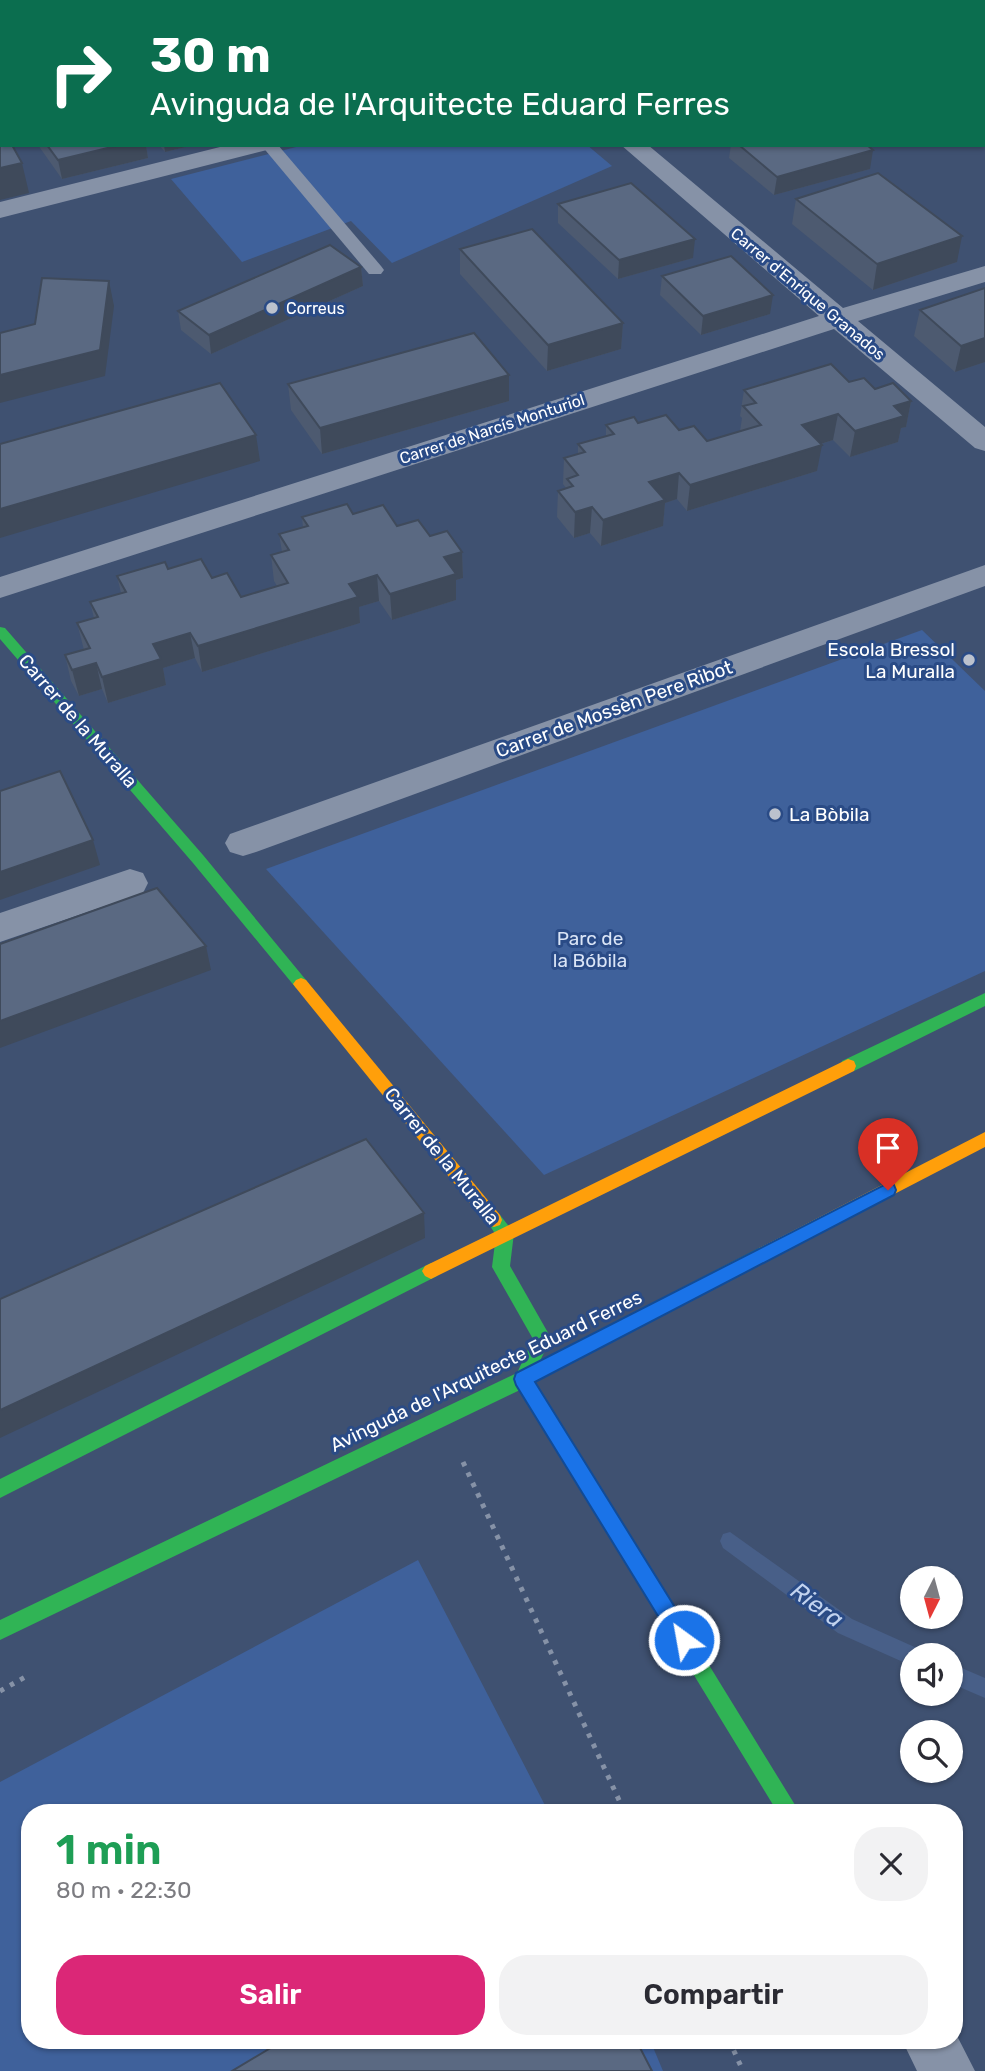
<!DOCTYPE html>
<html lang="es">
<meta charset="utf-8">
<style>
body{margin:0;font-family:Rubik,sans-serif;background:#f2f2f3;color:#2b2b33;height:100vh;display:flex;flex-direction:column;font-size:26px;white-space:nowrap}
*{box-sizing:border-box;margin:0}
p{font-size:23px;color:#7c7c81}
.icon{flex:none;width:38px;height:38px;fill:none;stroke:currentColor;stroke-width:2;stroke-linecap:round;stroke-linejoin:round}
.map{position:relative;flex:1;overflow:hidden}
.drawer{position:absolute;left:21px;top:1804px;width:942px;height:245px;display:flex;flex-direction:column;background:#fff;border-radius:28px;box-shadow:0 2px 5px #0004}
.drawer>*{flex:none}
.top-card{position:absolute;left:0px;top:0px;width:985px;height:147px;box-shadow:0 2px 5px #0004;background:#0b6e4f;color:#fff;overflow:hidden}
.needle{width:46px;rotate:186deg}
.buttons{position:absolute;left:900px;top:1566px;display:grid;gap:14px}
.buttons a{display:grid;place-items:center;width:63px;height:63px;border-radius:50%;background:#fff;box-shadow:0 2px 5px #0004;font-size:35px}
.pin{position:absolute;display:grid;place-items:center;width:60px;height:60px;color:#fff;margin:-72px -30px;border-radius:50% 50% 50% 0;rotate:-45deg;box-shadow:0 0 7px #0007}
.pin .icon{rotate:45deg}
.me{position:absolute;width:77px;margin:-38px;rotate:328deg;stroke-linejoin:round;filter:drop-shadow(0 0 5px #0008)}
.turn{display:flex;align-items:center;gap:24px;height:147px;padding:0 35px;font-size:32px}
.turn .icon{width:91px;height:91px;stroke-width:2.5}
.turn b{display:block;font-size:49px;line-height:60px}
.round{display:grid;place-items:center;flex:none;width:74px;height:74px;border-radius:28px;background:#f2f2f3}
.headline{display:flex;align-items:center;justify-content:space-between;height:119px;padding:0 35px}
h1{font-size:42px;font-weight:600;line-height:52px;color:#1e9e55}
.button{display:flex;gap:14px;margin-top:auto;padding:14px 35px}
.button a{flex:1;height:80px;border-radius:28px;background:#db2777;color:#fff;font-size:28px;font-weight:600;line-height:80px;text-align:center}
.button a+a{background:#f2f2f3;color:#2b2b33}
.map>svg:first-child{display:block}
.green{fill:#3f619b}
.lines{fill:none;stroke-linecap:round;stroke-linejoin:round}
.stream{fill:#485f88;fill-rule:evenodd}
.path-far1{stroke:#8692a7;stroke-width:2.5;stroke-dasharray:2.5 3.5;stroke-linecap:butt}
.path{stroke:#8692a7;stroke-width:5;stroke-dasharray:4.5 7;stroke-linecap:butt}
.lane{fill:#8692a7;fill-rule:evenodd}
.street{fill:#8692a7;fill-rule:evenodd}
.fast{fill:#30b455;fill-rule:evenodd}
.slow{fill:#ff9f0a;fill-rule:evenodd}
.wall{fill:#4d5a70}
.shaded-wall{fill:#3f4a5b}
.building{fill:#5a6982;stroke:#3f4a5b;stroke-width:2}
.route{fill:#1a73e8;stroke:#114b97;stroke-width:2}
.poi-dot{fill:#bcc2cd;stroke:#2a4b86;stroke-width:2.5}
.labels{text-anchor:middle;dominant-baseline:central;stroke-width:6;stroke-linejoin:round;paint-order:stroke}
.far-street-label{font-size:16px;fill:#fff;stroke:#2a4b86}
.far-poi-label{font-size:16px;fill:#fff;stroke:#2a4b86;text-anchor:start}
.poi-label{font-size:19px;fill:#fff;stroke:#2a4b86;text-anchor:end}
.street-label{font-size:19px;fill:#fff;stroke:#2a4b86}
.park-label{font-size:19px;fill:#d9e4f6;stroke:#2a4b86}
.near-water-label{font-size:24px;font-style:italic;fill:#c2d3ef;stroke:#2a4b86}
</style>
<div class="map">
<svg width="985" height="2071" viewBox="0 0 985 2071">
<rect width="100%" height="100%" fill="#3f5171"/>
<g class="green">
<polygon points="304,145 587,145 612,166 392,263 351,221 242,262 171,179"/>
<polygon points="922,630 985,691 985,971 544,1175 266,869"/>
<polygon points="418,1560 549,1813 30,1813 30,2040 650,2040 663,2071 0,2071 0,1782"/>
</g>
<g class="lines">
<g class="stream">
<polygon points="730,1532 852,1619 919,1649 922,1656 912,1656 912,1666 838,1633 723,1548 720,1541 723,1534"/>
<polygon points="950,1663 985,1678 985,1698 950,1683"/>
</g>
<polyline class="path-far1" points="78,2 87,0"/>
<g class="path">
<polyline points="463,1462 625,1813"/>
<polyline points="0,1691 27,1676"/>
<polyline points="729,2040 743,2071"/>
</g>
<polygon class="lane" points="261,145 278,145 381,266 384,270 381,274 369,274"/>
<g class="street">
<polygon points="8,0 39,0 7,2"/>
<polygon points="445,0 468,0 469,2 446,2"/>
<polygon points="879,0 907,0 878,2"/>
<polygon points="228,145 270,145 267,150 0,218 0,202"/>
<polygon points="621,145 648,145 843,308 985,266 985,282 858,321 985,427 985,451 975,448 834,329 0,598 0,577 819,316"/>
<polygon points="985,565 985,586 256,852 243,856 230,852 225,843 230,834"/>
<polygon points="130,869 143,873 148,883 143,893 0,942 0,913"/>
<polygon points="954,2030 975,2071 917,2071 902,2040 954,2040"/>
</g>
<g class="fast">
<polygon points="0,627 5,628 203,855 306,980 309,984 306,988 296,988 193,863 0,639"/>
<polygon points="985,993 985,1006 854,1071 842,1071 840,1066 842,1061"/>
<polygon points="494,1213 500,1215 514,1233 510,1266 551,1338 540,1361 759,1248 765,1245 771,1248 774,1253 771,1258 535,1382 800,1813 778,1813 520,1390 0,1640 0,1620 517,1373 533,1339 492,1267 496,1235 486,1220 488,1215"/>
<polygon points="431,1263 437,1266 440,1271 437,1276 0,1498 0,1479"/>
</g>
<g class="slow">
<polygon points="301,978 306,980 500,1215 502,1220 500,1225 494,1227 488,1225 296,988 293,984 296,980"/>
<polygon points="848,1059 854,1061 856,1066 854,1071 437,1276 431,1279 425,1276 422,1271 425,1266"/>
<polygon points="985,1132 985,1147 771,1258 765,1261 759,1258 756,1253 759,1248"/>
</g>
</g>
<g class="wall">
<polygon points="261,0 319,0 319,2 262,2"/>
<polygon points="343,0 404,0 404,2 345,2"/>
<polygon points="499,0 610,0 613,2 501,2"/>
<polygon points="38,145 146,145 148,158 62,179"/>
<polygon points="159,145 194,145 165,152"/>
<polygon points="731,145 867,145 870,169 774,195 729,158"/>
<polygon points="796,199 957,262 873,290 792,224"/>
<polygon points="558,204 693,258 618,279 558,223"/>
<polygon points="460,249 623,323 621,349 547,371 460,274"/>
<polygon points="361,267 363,286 211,354 181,330 178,311"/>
<polygon points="662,276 770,314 701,335 660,295"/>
<polygon points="985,288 985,362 955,372 914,336 920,310"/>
<polygon points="509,375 509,401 322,454 291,410 288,384"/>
<polygon points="849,382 875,389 911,401 906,427 901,428 898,442 850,457 833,440 821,444 817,471 687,511 677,499 665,503 663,526 601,546 590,533 574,538 557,517 558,491 566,488 563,484 564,458 578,454 578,444 606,437 606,425 638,423 679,430 707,441 740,431 742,418 740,416 744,390"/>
<polygon points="353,514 430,536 462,552 463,578 456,580 456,600 392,620 379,601 359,607 360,623 202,672 195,658 163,668 166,685 108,703 102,689 79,696 71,681 65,655 84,650 77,623 94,618 90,602 121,593 117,576 168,569 212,578 241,597 277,586 274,581 271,555 282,552 279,534 303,528 302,517"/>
</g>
<g class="shaded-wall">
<polygon points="303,0 319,0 319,2 301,2"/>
<polygon points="373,0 404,0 404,2 364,2"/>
<polygon points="772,0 793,0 793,2 765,2"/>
<polygon points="2,81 2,100 1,100 0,82"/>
<polygon points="985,121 985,139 984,139 984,128"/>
<polygon points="120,145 146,145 148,158 62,179 58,160"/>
<polygon points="164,145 194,145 165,152"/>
<polygon points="873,150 870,169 774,195 777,177"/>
<polygon points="22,163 29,193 0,200 0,168"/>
<polygon points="962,236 957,262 873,290 877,264"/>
<polygon points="695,239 693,258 618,279 619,260"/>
<polygon points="361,267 363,286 211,354 209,335"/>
<polygon points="109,281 114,306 105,376 0,403 0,375"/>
<polygon points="773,295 770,314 701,335 703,316"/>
<polygon points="623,323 621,349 547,371 548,345"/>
<polygon points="985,338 985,362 955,372 961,346"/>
<polygon points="509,375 509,401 322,454 320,428"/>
<polygon points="911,401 906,427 901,428 898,442 850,457 855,431 894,406"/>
<polygon points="838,414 833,440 798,451 802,425"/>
<polygon points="256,435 260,461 0,538 0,509"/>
<polygon points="822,445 817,471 687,511 690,485"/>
<polygon points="679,473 677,499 665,503 663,526 601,546 603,520 649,482"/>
<polygon points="592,507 590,533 574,538 575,512"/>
<polygon points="462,552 463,578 456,580 456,600 392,620 390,594 444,557"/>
<polygon points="377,575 379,601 359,607 360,623 202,672 198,646 349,584"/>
<polygon points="190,633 195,658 163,668 166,685 108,703 102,677 153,644"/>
<polygon points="96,663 102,689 79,696 72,670"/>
<polygon points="93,840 100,865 0,900 0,872"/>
<polygon points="206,946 211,970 0,1048 0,1021"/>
<polygon points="424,1213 425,1238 0,1438 0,1410"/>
</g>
<g class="building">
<polygon points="148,0 160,0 161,2 139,2"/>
<polygon points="270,0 308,0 308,1 301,2 271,2"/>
<polygon points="356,0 373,0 364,2 358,2"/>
<polygon points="531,0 610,0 613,2 534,2"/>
<polygon points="758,0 772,0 765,2 751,2"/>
<polygon points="0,34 2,34 2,81 0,82"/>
<polygon points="985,55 985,114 984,113 984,56"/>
<polygon points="0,124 2,127 2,145 12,145 22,163 0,168"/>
<polygon points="47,145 120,145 58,160"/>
<polygon points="739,145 867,145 873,150 777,177"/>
<polygon points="878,173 962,236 877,264 796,199"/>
<polygon points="631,183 695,239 619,260 558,204"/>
<polygon points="532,229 623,323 548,345 460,249"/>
<polygon points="330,245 361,267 209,335 178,311"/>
<polygon points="731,256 773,295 703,316 662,276"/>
<polygon points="42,278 109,281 100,350 0,375 0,333 35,324"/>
<polygon points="985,288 985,338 961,346 920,310"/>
<polygon points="474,333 509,375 320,428 288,384"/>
<polygon points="831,364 849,382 864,378 875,389 893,383 911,401 894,406 904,416 855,431 838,414 802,425 822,445 690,485 679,473 649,482 665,500 603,520 592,507 575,512 558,491 573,486 567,479 578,475 564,458 585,452 578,444 614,434 606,425 634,417 638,423 666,415 679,430 694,426 707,441 761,425 743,406 756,403 744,390"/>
<polygon points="220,383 256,435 0,509 0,444"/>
<polygon points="347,504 353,514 383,505 397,526 418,520 430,536 447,531 462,552 444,557 456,574 390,594 377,575 349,584 358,597 198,646 190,633 153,644 161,659 102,677 96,663 72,670 65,655 90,648 77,623 98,617 90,602 126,592 117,576 165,562 168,569 201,559 212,578 227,573 241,597 288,583 271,555 289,550 279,534 308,526 302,517"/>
<polygon points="60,771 93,840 0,872 0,791"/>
<polygon points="157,888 206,946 0,1021 0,944"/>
<polygon points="366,1139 424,1213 0,1410 0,1299"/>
<polygon points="284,2040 636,2040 652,2071 232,2071"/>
</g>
<polygon class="route" points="888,1183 894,1185 896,1190 894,1195 535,1382 691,1633 694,1640 691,1647 684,1650 677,1647 516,1385 514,1379 516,1373"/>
<g class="poi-dot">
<circle cx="272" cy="308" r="7"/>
<circle cx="969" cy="660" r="7"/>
<circle cx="775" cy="814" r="7"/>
</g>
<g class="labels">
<g class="far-street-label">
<text transform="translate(808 294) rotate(40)">Carrer d'Enrique Granados</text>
<text transform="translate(492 429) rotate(-18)">Carrer de Narcís Monturiol</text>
</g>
<g class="far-poi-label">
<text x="286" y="308">Correus</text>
</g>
<g class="poi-label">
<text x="955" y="649">Escola Bressol<tspan x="955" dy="22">La Muralla</tspan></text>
<text x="789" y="814" text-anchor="start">La Bòbila</text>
</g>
<g class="street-label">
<text transform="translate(614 709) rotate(-20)">Carrer de Mossèn Pere Ribot</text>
<text transform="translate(78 721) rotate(49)">Carrer de la Muralla</text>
<text transform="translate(442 1156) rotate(51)">Carrer de la Muralla</text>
<text transform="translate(486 1371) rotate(-26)">Avinguda de l'Arquitecte Eduard Ferres</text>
</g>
<g class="park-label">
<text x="590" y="938">Parc de<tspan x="590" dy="22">la Bóbila</tspan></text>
</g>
<g class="near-water-label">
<text transform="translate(817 1605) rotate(36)">Riera</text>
</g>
</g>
</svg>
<div class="buttons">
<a><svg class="needle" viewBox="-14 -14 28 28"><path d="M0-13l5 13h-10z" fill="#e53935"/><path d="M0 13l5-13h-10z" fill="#7c7c81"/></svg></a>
<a><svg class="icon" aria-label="sound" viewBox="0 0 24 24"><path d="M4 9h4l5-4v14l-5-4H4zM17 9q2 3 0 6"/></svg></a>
<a><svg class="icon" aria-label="search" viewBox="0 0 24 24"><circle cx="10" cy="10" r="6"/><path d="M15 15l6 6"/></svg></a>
</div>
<div class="pin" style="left:888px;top:1190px;background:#d93025"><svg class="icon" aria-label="arrive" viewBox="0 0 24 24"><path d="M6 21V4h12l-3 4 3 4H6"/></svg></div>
<svg class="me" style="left:684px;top:1640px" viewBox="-20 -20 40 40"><circle r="17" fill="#1a73e8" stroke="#fff" stroke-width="3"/><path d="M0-11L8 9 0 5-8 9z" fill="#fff"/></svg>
<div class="top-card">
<div class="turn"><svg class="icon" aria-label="right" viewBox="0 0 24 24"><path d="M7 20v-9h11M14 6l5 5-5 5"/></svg><div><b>30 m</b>Avinguda de l'Arquitecte Eduard Ferres</div></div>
</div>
<section class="drawer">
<div class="headline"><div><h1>1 min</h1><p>80 m · 22:30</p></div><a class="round"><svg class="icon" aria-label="close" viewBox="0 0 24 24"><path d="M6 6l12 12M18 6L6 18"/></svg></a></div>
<div class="button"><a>Salir</a><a>Compartir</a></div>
</section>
</div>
